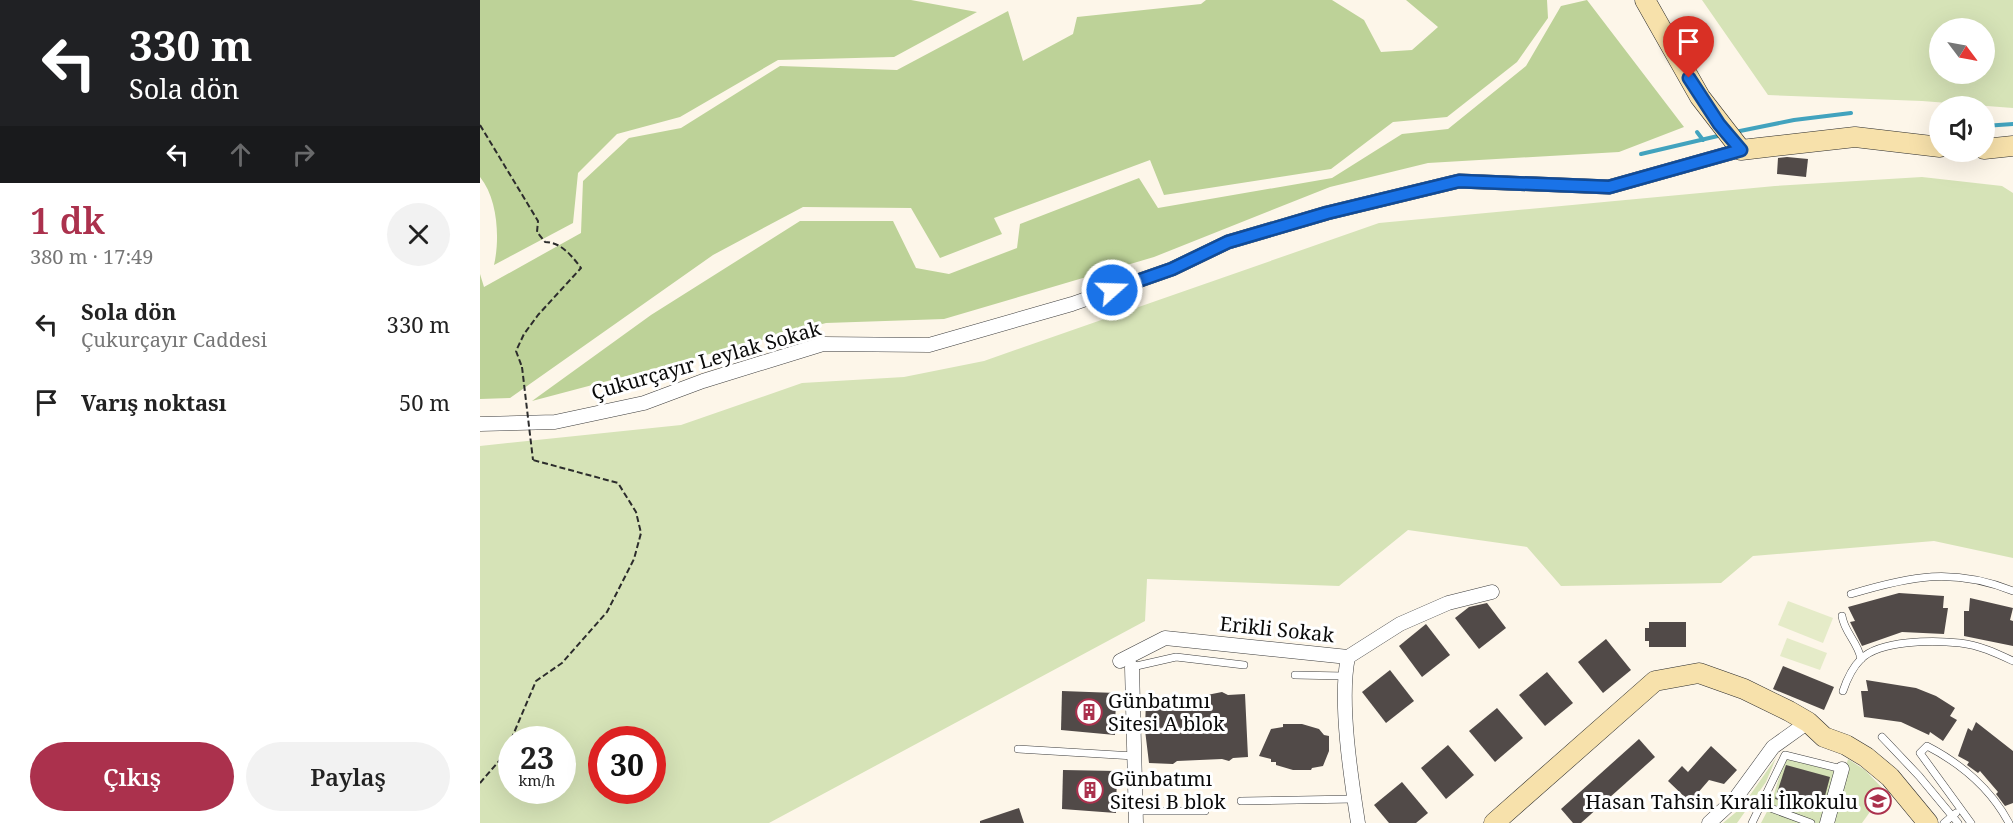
<!DOCTYPE html>
<html lang="tr">
<meta charset="utf-8">
<style>
body{margin:0;font-family:"Noto Serif",serif;background:#f2f2f2;color:#222;height:100vh;display:flex;flex-direction:column;font-size:22px;white-space:nowrap}
*{box-sizing:border-box;margin:0}
p{font-size:20px;color:#767676}
.icon{flex:none;width:33px;height:33px;fill:none;stroke:currentColor;stroke-width:2;stroke-linecap:round;stroke-linejoin:round}
.map{position:relative;flex:1;overflow:hidden}
.details{display:flex;flex-direction:column;background:#fff;width:480px}
.details>*{flex:none}
.banner{background:#202124;color:#fff;overflow:hidden}
.needle{width:39px;rotate:122deg}
.tools{position:absolute;left:1449px;top:18px;display:grid;gap:12px}
.tools a{display:grid;place-items:center;width:66px;height:66px;border-radius:50%;background:#fff;box-shadow:0 6px 24px #0002;font-size:30px}
.speed{position:absolute;left:18px;top:726px;display:flex;gap:12px;font-size:30px;font-weight:700;text-align:center}
.speed>*{display:grid;place-content:center;width:78px;height:78px;border-radius:50%;background:#fff;box-shadow:0 6px 24px #0002;line-height:1}
.speed small{font-size:15px;font-weight:400}
.speed .limit{border:9px solid #d22;background:#fff;color:#111}
.pin{position:absolute;display:grid;place-items:center;width:51px;height:51px;color:#fff;margin:-62px -26px;border-radius:50% 50% 50% 0;rotate:-45deg;box-shadow:0 0 6px #0007}
.pin .icon{rotate:45deg}
.me{position:absolute;width:66px;margin:-33px;rotate:70deg;stroke-linejoin:round;filter:drop-shadow(0 0 4px #0008)}
.turn{display:flex;align-items:center;gap:21px;height:126px;padding:0 30px;font-size:27px}
.turn .icon{width:78px;height:78px;stroke-width:2.5}
.turn b{display:block;font-size:42px;line-height:51px}
.lanes{display:flex;align-items:center;height:57px;padding:0 30px;background:#0003;justify-content:center;gap:30px;direction:ltr}
.lanes .off{opacity:.35}
.round{display:grid;place-items:center;flex:none;width:63px;height:63px;border-radius:32px;background:#f2f2f2}
.overview{display:flex;align-items:center;justify-content:space-between;height:102px;padding:0 30px}
h1{font-size:36px;font-weight:600;line-height:45px;color:#ab314d}
.button{display:flex;gap:12px;margin-top:auto;padding:12px 30px}
.button a{flex:1;height:69px;border-radius:36px;background:#ab314d;color:#fff;font-size:24px;font-weight:600;line-height:69px;text-align:center}
.button a+a{background:#f2f2f2;color:#222}
ul{padding:0;list-style:none}
li{display:flex;align-items:center;gap:18px;height:78px;padding:0 30px}
li div{flex:1}
li b{display:block;font-size:22px}
li em{font-style:normal}
main{display:flex;flex:1;min-height:0}
.map>svg:first-child{display:block}
.green{fill:#d6e3b7;fill-rule:evenodd}
.forest{fill:#bdd298}
.pitch{fill:#e5ebc8}
.lines{fill:none;stroke-linecap:round;stroke-linejoin:round}
.stream{stroke:#42a3be;stroke-width:4}
.building{fill:#514a48}
.lane-casing{stroke:#3d3d3d;stroke-width:8}
.street-casing{stroke:#3d3d3d;stroke-width:15}
.secondary-casing{stroke:#2c2c2c;stroke-width:21}
.path{stroke:#2c2c2c;stroke-width:2;stroke-dasharray:6 3;stroke-linecap:butt}
.lane{stroke:#fff;stroke-width:7}
.street{stroke:#fff;stroke-width:14}
.secondary{stroke:#f7e1ab;stroke-width:20}
.path-bridge{stroke:#2c2c2c;stroke-width:2;stroke-dasharray:6 3;stroke-linecap:butt}
.route-casing{stroke:#114b97;stroke-width:15}
.route{stroke:#1a73e8;stroke-width:10}
.labels{text-anchor:middle;dominant-baseline:central;stroke-width:6;stroke-linejoin:round;paint-order:stroke}
.street-label{font-size:20px;fill:#0a0a0a;stroke:#fff}
.poi-label{font-size:20px;fill:#0a0a0a;stroke:#fff;text-anchor:start}
</style>
<main>
<section class="details">
<div class="banner">
<div class="turn"><svg class="icon" aria-label="left" viewBox="0 0 24 24"><path d="M17 20v-9H6M10 6l-5 5 5 5"/></svg><div><b>330 m</b>Sola dön</div></div>
<div class="lanes"><svg class="icon" aria-label="left" viewBox="0 0 24 24"><path d="M17 20v-9H6M10 6l-5 5 5 5"/></svg><svg class="icon off" aria-label="ahead" viewBox="0 0 24 24"><path d="M12 20V5M6 11l6-6 6 6"/></svg><svg class="icon off" aria-label="right" viewBox="0 0 24 24"><path d="M7 20v-9h11M14 6l5 5-5 5"/></svg></div>
</div>
<div class="overview"><div><h1>1 dk</h1><p>380 m · 17:49</p></div><a class="round"><svg class="icon" aria-label="close" viewBox="0 0 24 24"><path d="M6 6l12 12M18 6L6 18"/></svg></a></div>
<ul>
<li><svg class="icon" aria-label="left" viewBox="0 0 24 24"><path d="M17 20v-9H6M10 6l-5 5 5 5"/></svg><div><b>Sola dön</b><p>Çukurçayır Caddesi</p></div><em>330 m</em></li>
<li><svg class="icon" aria-label="arrive" viewBox="0 0 24 24"><path d="M6 21V4h12l-3 4 3 4H6"/></svg><div><b>Varış noktası</b></div><em>50 m</em></li>
</ul>
<div class="button"><a>Çıkış</a><a>Paylaş</a></div>
</section>
<div class="map">
<svg width="1533" height="823" viewBox="0 0 1533 823">
<rect width="100%" height="100%" fill="#fdf6e9"/>
<g class="green">
<path d="M1222,0h311v108l-91,-7 -154,-6zM1504,28v46h-44v-46z"/>
<path d="M1442,177l80,9 11,7v365l-79,-17 -181,15 -32,27 -160,3 -34,-39 -119,-17 -69,56 -192,-7 -2,42 -376,202h-289v-377l201,-21 121,-42 102,-6 80,-16 395,-138 396,-37zM32,740h50v50h-50zM122,740h50v50h-50z"/>
<polygon points="1296,758 1286,782 1257,823 1243,823 1261,808"/>
<polygon points="1305,758 1364,774 1368,759 1385,770 1405,791 1382,823 1281,823 1291,804"/>
</g>
<g class="forest">
<path d="M0,0h431l66,12 -83,45 -116,3 -98,57 -63,17 -39,39 -5,50 -79,42c6,-26 4,-66 -14,-88z"/>
<polygon points="726,0 852,0 884,20 901,52 932,50 958,27 926,0 1067,0 1068,18 1037,62 967,117 913,122 851,169 684,195 670,160 514,218 522,234 460,258 431,208 323,207 233,255 30,398 0,399 0,274 4,287 101,233 103,181 149,138 201,128 300,66 417,70 528,11 543,61 593,34 597,17 721,4"/>
<polygon points="1107,0 1204,127 1139,152 948,163 850,187 674,257 464,319 346,323 52,401 171,315 320,221 413,221 436,268 469,274 537,248 540,224 659,178 678,208 852,178 922,134 968,129 1046,66 1081,6"/>
</g>
<g class="pitch">
<polygon points="1308,601 1353,618 1343,643 1298,625"/>
<polygon points="1307,638 1347,653 1340,670 1300,656"/>
</g>
<g class="lines">
<g class="stream">
<polyline points="1504,126 1533,124"/>
<polyline points="1217,132 1223,140"/>
<polyline points="1255,132 1314,120 1371,113"/>
<polyline points="1161,154 1242,135"/>
</g>
</g>
<g class="building">
<polygon points="1206,32 1225,55 1215,64 1200,37"/>
<polygon points="1307,157 1328,159 1326,177 1297,174 1298,158"/>
<polygon points="1419,593 1464,596 1463,608 1468,608 1464,634 1422,632 1382,646 1370,622 1375,621 1368,607"/>
<polygon points="1490,598 1533,608 1530,620 1533,621 1533,646 1484,636 1484,611 1489,611"/>
<polygon points="1007,603 1026,628 999,649 975,618 989,607"/>
<polygon points="1169,622 1206,622 1206,647 1169,647 1169,641 1165,641 1165,628 1169,628"/>
<polygon points="946,624 970,655 942,677 919,646"/>
<polygon points="1126,639 1151,670 1123,693 1098,662"/>
<polygon points="1303,666 1354,687 1344,710 1293,689"/>
<polygon points="910,670 934,701 906,723 882,692"/>
<polygon points="1067,672 1093,703 1065,726 1039,695"/>
<polygon points="1386,680 1436,688 1456,696 1475,708 1470,716 1477,720 1463,741 1450,732 1449,735 1421,722 1384,717 1381,691 1388,691"/>
<polygon points="582,691 636,693 635,735 581,730"/>
<polygon points="742,692 748,695 765,694 768,757 753,758 749,761 742,759 697,761 693,764 669,763 665,730 666,699 686,695 691,698 722,696"/>
<polygon points="1017,708 1043,738 1015,762 989,731"/>
<polygon points="1496,722 1533,751 1533,803 1525,806 1516,794 1518,792 1500,771 1498,773 1487,765 1489,762 1478,756 1488,728 1492,731"/>
<polygon points="803,724 822,724 839,729 844,735 849,736 849,751 843,766 832,768 831,770 813,770 796,765 796,762 791,762 791,759 779,756 791,729 803,727"/>
<polygon points="1159,739 1175,757 1101,823 1093,823 1081,809"/>
<polygon points="968,745 994,775 966,799 941,768"/>
<polygon points="1231,746 1257,770 1244,784 1229,780 1210,802 1188,781 1202,766 1208,772"/>
<polygon points="1306,765 1350,777 1341,811 1295,799"/>
<polygon points="583,770 637,771 636,813 582,809"/>
<polygon points="922,782 948,813 936,823 909,823 894,805"/>
<polygon points="539,808 544,823 500,823 500,821"/>
</g>
<g class="lines">
<g class="lane-casing">
<g id="lane">
<path d="M1371,594c60,-18 102,-27 162,-3"/>
<path d="M1362,616c2,16 16,26 19,43"/>
<polyline points="652,667 696,657 764,665"/>
<polyline points="815,675 864,676"/>
<path d="M1363,691c4,-12 9,-23 18,-32 19,-19 73,-19 99,-16 19,2 36,10 53,18"/>
<polyline points="1402,737 1439,776 1478,823"/>
<polyline points="538,749 654,756"/>
<polyline points="761,801 874,799"/>
<polyline points="1282,805 1331,823"/>
<polyline points="655,811 725,811"/>
<polyline points="1272,823 1305,755 1362,769"/>
<polyline points="1464,823 1476,813"/>
<path d="M1491,823l-51,-70 7,-7c33,17 64,43 82,77"/>
</g>
</g>
<g class="street-casing">
<g id="street">
<polyline points="0,424 75,422 164,403 223,381 343,344 449,345 592,304 692,269 748,242 847,213 979,181 1129,187 1261,150"/>
<path d="M868,657c-9,44 3,121 10,166"/>
<polyline points="640,661 685,638 868,657 920,624 968,603 1012,592"/>
<polyline points="652,667 656,823"/>
<polyline points="1229,823 1255,799 1293,747 1328,722"/>
<polyline points="1347,823 1362,769"/>
</g>
</g>
<g class="secondary-casing">
<g id="secondary">
<polyline points="1165,0 1220,97 1261,150 1375,137 1460,147"/>
<polyline points="1504,149 1533,146"/>
<polyline points="1014,823 1175,681 1219,673 1264,689 1309,711 1328,722 1344,737 1366,745 1386,757 1410,777 1448,823"/>
</g>
</g>
<g class="path">
<path d="M0,125l58,96 -1,11 8,10c16,0 27,14 36,26l-43,47 -14,19 -8,17 6,16"/>
<polyline points="0,783 25,754 56,681 82,663 127,612 154,559 161,533 156,512 138,483 53,460"/>
</g>
<use href="#lane" class="lane"/>
<use href="#street" class="street"/>
<use href="#secondary" class="secondary"/>
<polyline class="path-bridge" points="42,367 53,460"/>
</g>
<g class="lines">
<g class="route-casing">
<polyline id="route" points="632,290 692,269 748,242 847,213 979,181 1129,187 1261,150 1239,124 1209,78"/>
</g>
<use href="#route" class="route"/>
</g>
<defs>
<g id="building-ring" transform="scale(1.35)"><circle r="9.5" fill="#fff" stroke="#ab314d" stroke-width="1.5"/><path d="M-4-6H4V6H1V3H-1V6H-4ZM-2.5-4.3h1.7v1.8h-1.7ZM.8-4.3h1.7v1.8H.8ZM-2.5-1h1.7V.8h-1.7ZM.8-1h1.7V.8H.8Z" fill="#ab314d"/></g>
<g id="school-ring" transform="scale(1.35)"><circle r="9.5" fill="#fff" stroke="#ab314d" stroke-width="1.5"/><path d="M0-5L7-2L0 1L-7-2ZM-4 1L0 2.5L4 1V4Q0 6-4 4Z" fill="#ab314d"/></g>
</defs>
<g fill-rule="evenodd">
<use href="#building-ring" x="609" y="712"/>
<use href="#building-ring" x="610" y="790"/>
<use href="#school-ring" x="1398" y="801"/>
</g>
<g class="labels">
<g class="street-label">
<text transform="translate(226 360) rotate(-16)">Çukurçayır Leylak Sokak</text>
<text transform="translate(797 629) rotate(6)">Erikli Sokak</text>
</g>
<g class="poi-label">
<text x="628" y="700">Günbatımı<tspan x="628" dy="23">Sitesi A blok</tspan></text>
<text x="630" y="778">Günbatımı<tspan x="630" dy="23">Sitesi B blok</tspan></text>
<text x="1378" y="801" text-anchor="end">Hasan Tahsin Kırali İlkokulu</text>
</g>
</g>
</svg>
<div class="tools">
<a><svg class="needle" viewBox="-14 -14 28 28"><path d="M0-13l5 13h-10z" fill="#e53935"/><path d="M0 13l5-13h-10z" fill="#767676"/></svg></a>
<a><svg class="icon" aria-label="sound" viewBox="0 0 24 24"><path d="M4 9h4l5-4v14l-5-4H4zM17 9q2 3 0 6"/></svg></a>
</div>
<div class="speed"><div>23<small>km/h</small></div><div class="limit">30</div></div>
<div class="pin" style="left:1209px;top:78px;background:#d93025"><svg class="icon" aria-label="arrive" viewBox="0 0 24 24"><path d="M6 21V4h12l-3 4 3 4H6"/></svg></div>
<svg class="me" style="left:632px;top:290px" viewBox="-20 -20 40 40"><circle r="17" fill="#1a73e8" stroke="#fff" stroke-width="3"/><path d="M0-11L8 9 0 5-8 9z" fill="#fff"/></svg>
</div>
</main>
